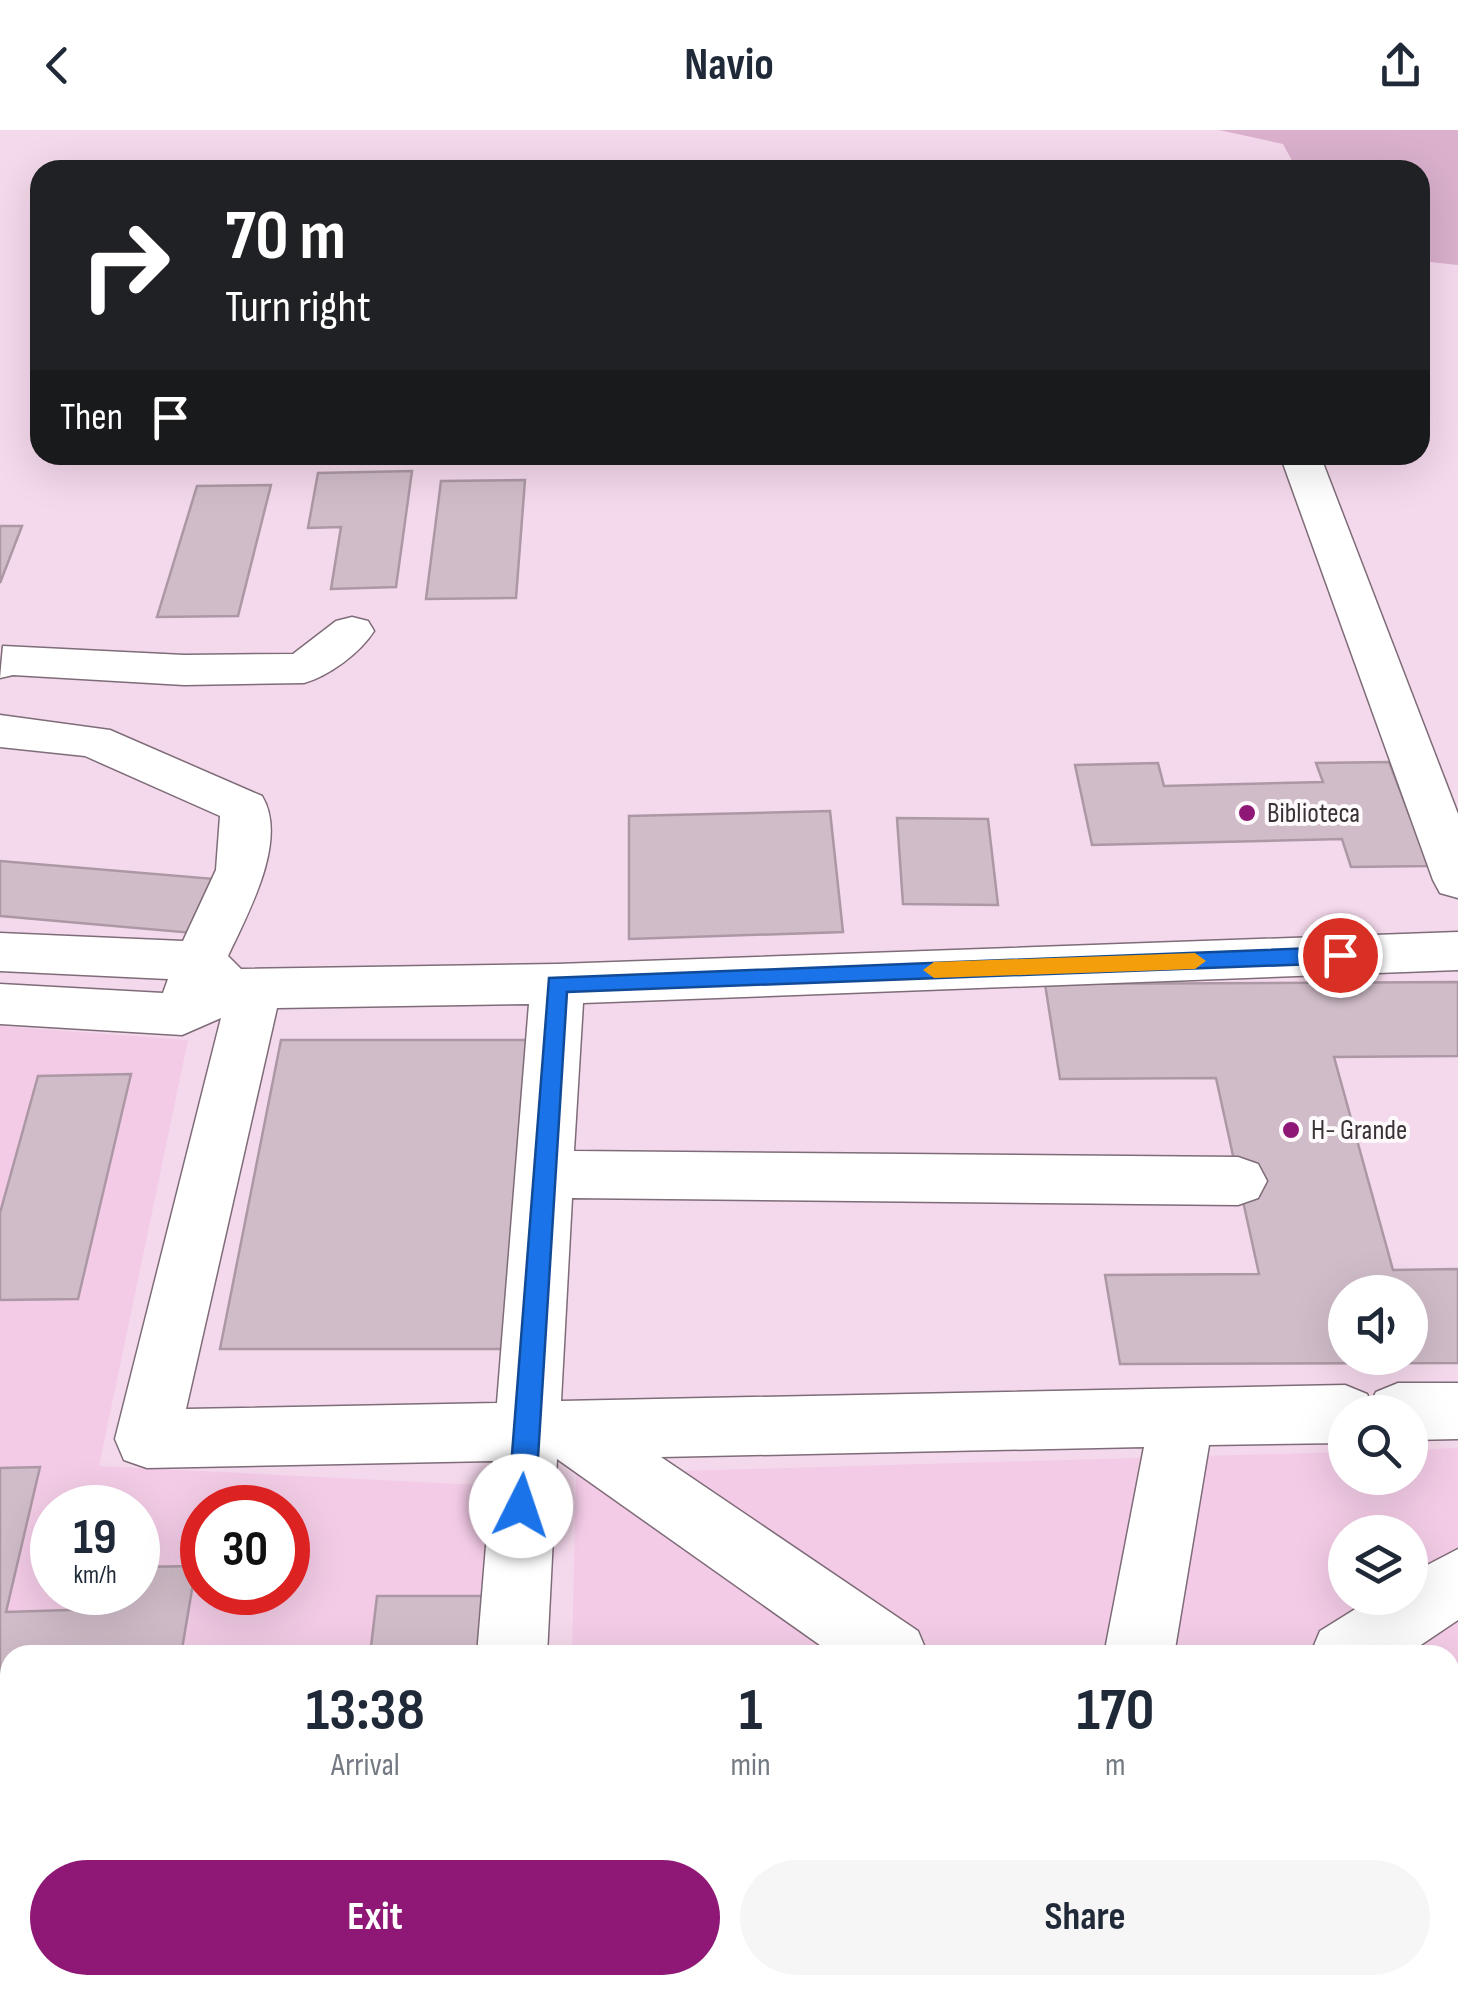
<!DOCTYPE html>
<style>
body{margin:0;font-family:"Sofia Sans Condensed",sans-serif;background:#f6f6f7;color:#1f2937;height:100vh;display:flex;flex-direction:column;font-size:38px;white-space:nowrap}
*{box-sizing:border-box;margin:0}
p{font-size:32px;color:#747a83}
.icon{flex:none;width:55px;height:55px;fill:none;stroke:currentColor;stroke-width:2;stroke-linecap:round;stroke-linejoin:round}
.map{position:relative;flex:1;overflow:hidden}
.panel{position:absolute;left:0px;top:1515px;width:1460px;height:350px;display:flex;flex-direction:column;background:#fff;border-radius:30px 30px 0 0;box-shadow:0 10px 40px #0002}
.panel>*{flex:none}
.top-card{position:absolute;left:30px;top:30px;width:1400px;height:305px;border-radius:30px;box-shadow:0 10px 40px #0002;background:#202124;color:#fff;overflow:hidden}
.tools{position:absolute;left:1328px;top:1145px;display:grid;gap:20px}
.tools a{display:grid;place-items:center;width:100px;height:100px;border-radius:50%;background:#fff;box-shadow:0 10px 40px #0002;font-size:50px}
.speed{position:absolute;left:30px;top:1355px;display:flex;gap:20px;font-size:50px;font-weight:700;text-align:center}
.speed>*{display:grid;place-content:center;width:130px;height:130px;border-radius:50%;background:#fff;box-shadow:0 10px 40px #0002;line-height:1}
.speed small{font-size:25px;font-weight:400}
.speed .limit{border:15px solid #d22;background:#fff;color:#111}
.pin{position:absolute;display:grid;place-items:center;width:85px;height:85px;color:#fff;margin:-42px;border:5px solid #fff;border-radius:50%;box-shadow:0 2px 10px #0007}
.me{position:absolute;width:110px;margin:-55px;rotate:4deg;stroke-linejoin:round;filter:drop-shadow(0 0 8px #0008)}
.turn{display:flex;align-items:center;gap:35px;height:210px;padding:0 30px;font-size:45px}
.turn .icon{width:130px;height:130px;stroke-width:2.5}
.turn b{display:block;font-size:70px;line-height:85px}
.then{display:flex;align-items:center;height:95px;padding:0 30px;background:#0003;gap:20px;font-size:38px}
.eta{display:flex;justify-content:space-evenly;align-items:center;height:170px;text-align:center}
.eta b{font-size:60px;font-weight:700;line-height:70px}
.primary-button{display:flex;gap:20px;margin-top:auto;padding:20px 30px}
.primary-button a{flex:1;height:115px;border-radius:60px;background:#8f1877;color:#fff;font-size:40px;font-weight:700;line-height:115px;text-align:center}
.primary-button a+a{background:#f6f6f7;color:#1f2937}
header{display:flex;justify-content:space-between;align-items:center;height:130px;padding:0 30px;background:#fff;font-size:45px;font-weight:700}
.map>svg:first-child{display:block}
.built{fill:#f4d8eb;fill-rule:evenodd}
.green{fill:#f3cbe6;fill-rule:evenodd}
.forest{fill:#dab0cd}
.building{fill:#d0bcc9;stroke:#ac98a5;stroke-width:2.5;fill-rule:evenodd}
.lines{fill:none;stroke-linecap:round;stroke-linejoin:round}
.minor-casing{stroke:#7e6c78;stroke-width:3}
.minor{fill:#fff;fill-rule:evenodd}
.route{fill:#1a73e8;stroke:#114b97;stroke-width:2.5}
.slow{fill:#f59e0b}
.poi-dot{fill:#8f1877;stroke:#fefafc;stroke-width:4}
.labels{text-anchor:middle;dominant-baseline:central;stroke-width:8;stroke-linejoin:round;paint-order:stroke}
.poi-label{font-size:28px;fill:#393136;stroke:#fefafc;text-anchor:start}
</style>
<header><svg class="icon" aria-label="back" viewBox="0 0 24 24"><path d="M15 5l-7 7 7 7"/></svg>Navio<svg class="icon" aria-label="share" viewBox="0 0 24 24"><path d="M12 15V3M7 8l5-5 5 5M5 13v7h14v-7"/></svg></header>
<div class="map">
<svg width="1458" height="1865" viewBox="0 0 1458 1865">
<rect width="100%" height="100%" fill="#fbe7f5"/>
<path class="built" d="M0,0h1458v1865h-1458zM40,40h1380v285h-1380zM1345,1162h65v66h-65zM1345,1282h65v66h-65zM52,1378h86v84h-86zM202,1378h86v84h-86zM1345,1402h65v66h-65zM10,1525h1440v330h-1440z"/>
<g class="green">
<path d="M0,896l188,14 -89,426 400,20 -17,169h-472v330h445l-1,10h-454zM52,1378h86v84h-86zM202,1378h86v84h-86z"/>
<path d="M1458,1318v547h-893l1,-10h884v-330h-878l4,-181 769,-22v26h65v-28zM1345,1402h65v66h-65z"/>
</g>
<polygon class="forest" points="1219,0 1458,0 1458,135 1420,131 1420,40 1297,40 1283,14"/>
<g class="building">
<polygon points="412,341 396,457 331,459 341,397 308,398 318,343"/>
<polygon points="525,350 516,468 426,469 441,351"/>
<polygon points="271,355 238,486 157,487 197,356"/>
<polygon points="0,396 22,396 0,453"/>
<polygon points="1389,632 1429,736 1351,737 1342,709 1092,715 1075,635 1158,633 1164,656 1323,652 1316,633"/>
<polygon points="830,681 843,802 629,809 629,686"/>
<polygon points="897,688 988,689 998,775 903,774"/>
<polygon points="0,731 215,749 193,803 0,786"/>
<path d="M1458,852v74l-124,1 59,213 65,-1v94l-338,1 -15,-89 154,-1 -43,-196 -156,1 -15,-95zM1345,1162h65v66h-65z"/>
<polygon points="281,910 531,910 505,1219 220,1219"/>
<polygon points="131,944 78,1169 0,1170 0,1083 38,946"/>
<polygon points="40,1337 6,1482 101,1479 104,1462 138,1462 138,1437 196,1436 181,1525 10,1525 10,1553 0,1553 0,1338"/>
<polygon points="377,1466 487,1466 482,1525 370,1525"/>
<polygon points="327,1855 452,1855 451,1865 326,1865"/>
<polygon points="45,1859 213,1859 212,1865 43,1865"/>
</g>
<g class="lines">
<g class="minor-casing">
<g id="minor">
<polygon points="1280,325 1320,325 1458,684 1458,768 1440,763 1433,750"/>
<path d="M352,487l16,4 6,10c-14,22 -45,45 -70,52l-120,2 -171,-10 -13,3 3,-32 181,9 109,-1 43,-33z"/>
<path d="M0,585l110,15 152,66c27,44 -15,119 -34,160l13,13 316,-5 901,-32v38l-875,33 -9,148 664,6 20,7 9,17 -9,17 -20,7 -666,-7 -11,203 784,-16 22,9 4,8 5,-10 22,-9h60v56l-48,1v-28h-65v31l-136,2 -35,210h-70l40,-208 -483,10 257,174 10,24h-94l-277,-196 -10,196h-70l16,-194 -346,7 -23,-8 -9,-21 106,-421 -39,17 -182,-11v-40l163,9 5,-14 -168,-8v-38l183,8 33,-71 4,-54 -135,-60 -85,-9zM529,874l-32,399 -311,6 91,-401z"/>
<polygon points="1458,1419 1458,1490 1406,1525 1310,1525 1320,1501 1373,1468 1410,1468 1410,1444"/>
<rect x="1450" y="1618" width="8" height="72"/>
<polygon points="1450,1759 1458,1762 1458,1838 1450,1835"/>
<polygon points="451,1855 529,1855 528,1865 450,1865"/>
<polygon points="845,1855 931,1855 927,1865 841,1865"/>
<polygon points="1168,1855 1248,1855 1252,1865 1172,1865"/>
</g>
</g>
<use href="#minor" class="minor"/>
</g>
<polygon class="route" points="1340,817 1351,825 1340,833 567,862 535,1376 531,1385 521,1388 512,1385 508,1376 549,848"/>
<polygon class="slow" points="1195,823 1206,831 1195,839 934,848 923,840 934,832"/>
<g class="poi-dot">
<circle cx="1247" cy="683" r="10"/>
<circle cx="1291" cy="1000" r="10"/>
</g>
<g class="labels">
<g class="poi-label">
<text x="1267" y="683">Biblioteca</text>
<text x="1311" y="1000">H- Grande</text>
</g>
</g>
</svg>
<div class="tools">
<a><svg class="icon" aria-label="sound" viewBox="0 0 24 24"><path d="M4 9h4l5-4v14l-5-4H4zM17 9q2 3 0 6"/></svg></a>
<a><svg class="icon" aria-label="search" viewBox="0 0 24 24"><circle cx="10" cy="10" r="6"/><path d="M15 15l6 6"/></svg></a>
<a><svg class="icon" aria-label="layers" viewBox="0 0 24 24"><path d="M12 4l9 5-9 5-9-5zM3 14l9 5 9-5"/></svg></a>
</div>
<div class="speed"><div>19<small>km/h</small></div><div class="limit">30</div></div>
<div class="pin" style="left:1340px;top:825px;background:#d93025"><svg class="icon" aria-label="arrive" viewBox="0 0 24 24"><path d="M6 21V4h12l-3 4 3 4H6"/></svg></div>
<svg class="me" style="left:521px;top:1376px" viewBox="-20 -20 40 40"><circle r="19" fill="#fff"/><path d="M0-13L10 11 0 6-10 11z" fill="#1a73e8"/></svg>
<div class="top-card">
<div class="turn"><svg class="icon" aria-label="right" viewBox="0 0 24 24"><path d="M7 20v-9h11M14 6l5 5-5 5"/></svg><div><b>70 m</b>Turn right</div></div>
<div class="then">Then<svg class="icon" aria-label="arrive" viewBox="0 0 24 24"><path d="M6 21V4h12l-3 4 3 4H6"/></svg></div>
</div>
<section class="panel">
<div class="eta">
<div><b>13:38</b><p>Arrival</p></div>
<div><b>1</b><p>min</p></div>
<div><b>170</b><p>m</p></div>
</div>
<div class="primary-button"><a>Exit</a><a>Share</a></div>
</section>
</div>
